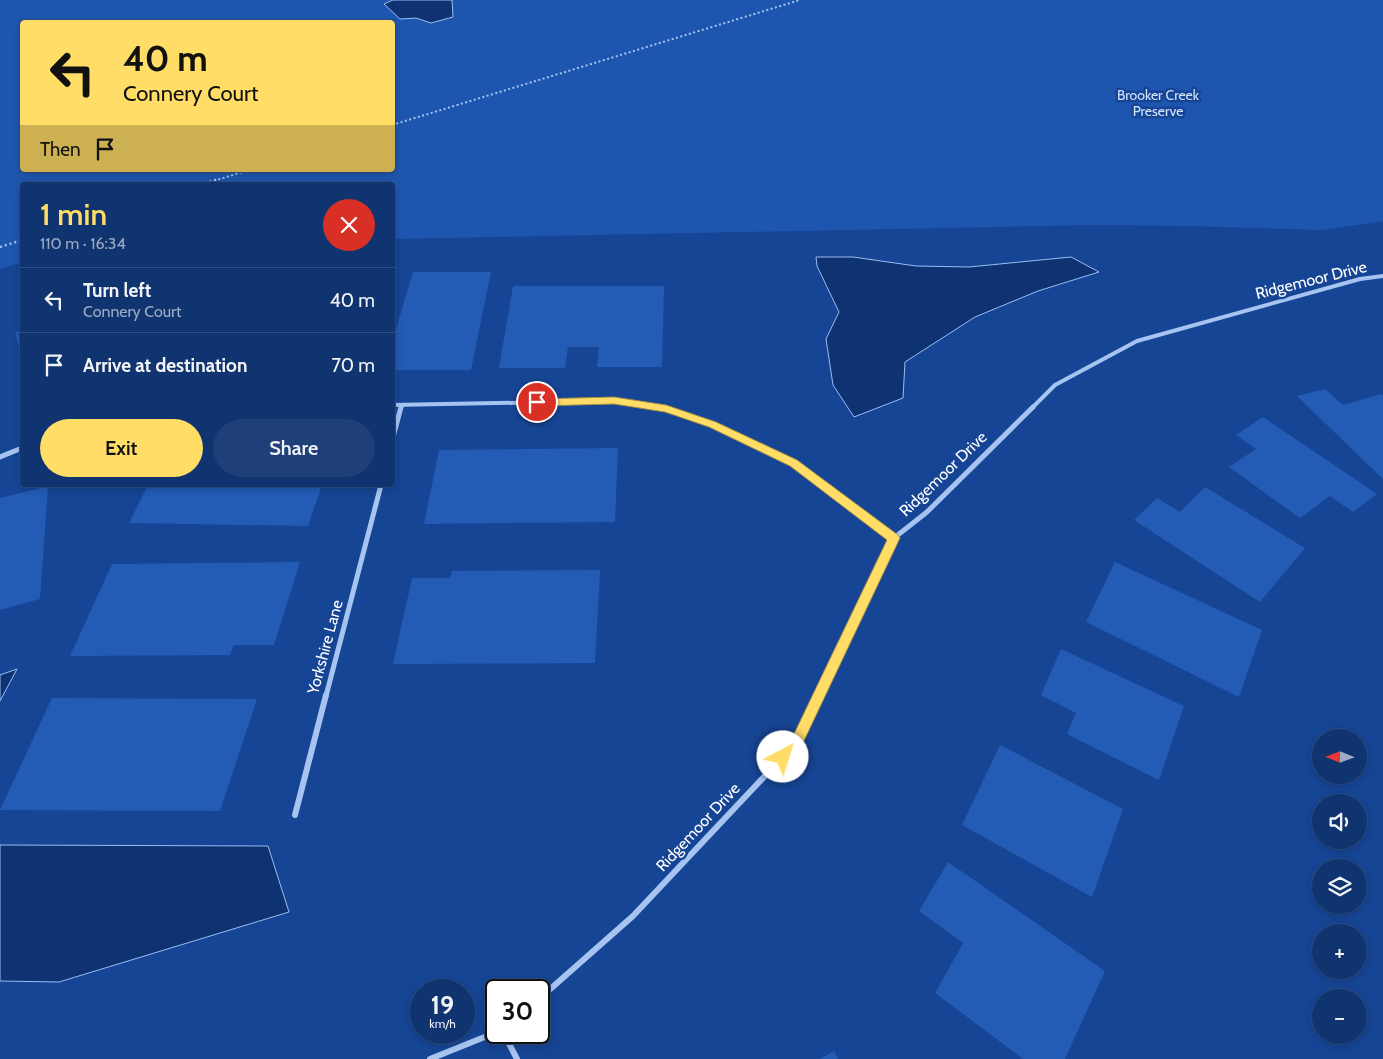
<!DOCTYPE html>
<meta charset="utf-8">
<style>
body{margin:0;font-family:Cabin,sans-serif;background:#1e3f78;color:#f1f3f6;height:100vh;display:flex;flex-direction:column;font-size:19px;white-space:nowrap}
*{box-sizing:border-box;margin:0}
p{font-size:16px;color:#9caac3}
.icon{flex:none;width:28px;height:28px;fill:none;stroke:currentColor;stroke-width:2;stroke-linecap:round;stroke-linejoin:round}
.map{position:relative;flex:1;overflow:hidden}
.panel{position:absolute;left:20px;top:182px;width:375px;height:305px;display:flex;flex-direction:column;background:#103470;border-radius:5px;box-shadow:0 2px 8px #0003,0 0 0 1px #304f83}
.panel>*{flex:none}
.top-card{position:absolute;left:20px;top:20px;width:375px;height:152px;border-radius:5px;box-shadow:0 2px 8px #0003,0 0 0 1px #304f83;background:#ffdd67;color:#111;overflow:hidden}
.needle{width:32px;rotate:271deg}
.buttons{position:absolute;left:1312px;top:729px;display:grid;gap:10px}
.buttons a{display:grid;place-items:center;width:55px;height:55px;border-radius:50%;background:#103470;box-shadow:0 2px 8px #0003,0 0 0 1px #304f83;font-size:25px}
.speed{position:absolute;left:410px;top:979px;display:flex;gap:10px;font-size:25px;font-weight:700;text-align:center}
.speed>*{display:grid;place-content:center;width:65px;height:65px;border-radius:50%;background:#103470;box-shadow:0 2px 8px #0003,0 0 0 1px #304f83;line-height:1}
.speed small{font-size:12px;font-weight:400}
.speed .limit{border:2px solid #111;border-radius:8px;background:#fff;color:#111}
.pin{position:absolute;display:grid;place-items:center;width:42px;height:42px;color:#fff;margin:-21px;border:2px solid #fff;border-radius:50%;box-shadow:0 1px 5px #0007}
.me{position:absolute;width:55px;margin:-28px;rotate:40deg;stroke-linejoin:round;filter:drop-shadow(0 0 4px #0008)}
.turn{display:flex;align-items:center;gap:18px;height:105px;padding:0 20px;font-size:22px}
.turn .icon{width:65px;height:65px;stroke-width:2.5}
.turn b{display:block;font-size:35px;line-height:42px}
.then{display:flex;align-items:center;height:48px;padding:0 20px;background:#0003;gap:10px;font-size:19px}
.round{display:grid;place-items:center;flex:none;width:52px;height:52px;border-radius:26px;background:#1e3f78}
.headline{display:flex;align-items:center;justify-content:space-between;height:85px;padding:0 20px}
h1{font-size:30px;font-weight:600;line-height:38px;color:#ffdd67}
.primary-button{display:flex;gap:10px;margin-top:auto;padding:10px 20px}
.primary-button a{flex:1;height:58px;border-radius:30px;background:#ffdd67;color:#111;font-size:20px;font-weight:600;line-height:58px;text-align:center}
.primary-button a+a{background:#1e3f78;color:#f1f3f6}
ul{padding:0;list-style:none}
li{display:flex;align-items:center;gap:15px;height:65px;padding:0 20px;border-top:1px solid #304f83}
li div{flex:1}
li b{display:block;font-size:19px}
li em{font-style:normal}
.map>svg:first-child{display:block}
.green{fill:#1e56af;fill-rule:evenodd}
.water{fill:#0e3272;stroke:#9abef4}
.building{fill:#245bb4}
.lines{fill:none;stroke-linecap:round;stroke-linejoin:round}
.path-far1{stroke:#a7c4f1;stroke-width:2;stroke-dasharray:2 2.5;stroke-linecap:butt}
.path{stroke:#a7c4f1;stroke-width:2.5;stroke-dasharray:2 3;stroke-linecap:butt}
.minor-far2{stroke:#a7c4f1;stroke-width:4}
.minor-far1{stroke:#a7c4f1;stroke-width:5}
.minor{stroke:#a7c4f1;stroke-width:6}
.route{fill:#ffdd67;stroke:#a69043}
.labels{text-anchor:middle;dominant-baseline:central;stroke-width:5;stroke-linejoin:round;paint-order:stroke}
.far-park-label{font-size:14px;fill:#cee0fc;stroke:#164595}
.street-label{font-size:16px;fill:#fff;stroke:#164595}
</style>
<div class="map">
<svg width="1383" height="1059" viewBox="0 0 1383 1059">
<rect width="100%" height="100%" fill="#164595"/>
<path class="green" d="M0,0h1383v221l-60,9 -133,-4 -95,-1 -702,14 -1,-54h-370v77l-22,7zM22,22h370v148h-370z"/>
<g class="water">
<polygon points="393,0 452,0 453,17 431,23 416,18 400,19 384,4"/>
<polygon points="816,257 853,257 916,266 969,267 1071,257 1099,272 1038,291 975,317 905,362 903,398 854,417 833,385 826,339 839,312 817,266"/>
<polygon points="17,669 0,701 0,675"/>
<polygon points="0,845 268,846 289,912 59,982 0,981"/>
</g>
<g class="building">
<polygon points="413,272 491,272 471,370 392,370 392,343"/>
<polygon points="513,286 664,286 662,367 597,367 599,347 568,347 565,368 499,368"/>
<polygon points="22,330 22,360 15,332"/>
<polygon points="1325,389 1343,405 1381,394 1383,396 1383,479 1297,396"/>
<polygon points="1263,417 1377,494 1353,512 1330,496 1300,518 1229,467 1256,449 1236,435"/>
<polygon points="618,448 615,522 424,524 439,450"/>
<polygon points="148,485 322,485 308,526 129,523"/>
<polygon points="48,486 40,599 0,610 0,498"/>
<polygon points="1205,487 1305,548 1260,602 1134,520 1157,498 1180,512"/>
<polygon points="300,562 274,645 234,645 230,655 70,656 112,564"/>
<polygon points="1115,562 1262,630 1239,697 1086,622"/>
<polygon points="600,570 595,663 393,664 412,578 450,578 452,571"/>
<polygon points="1061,649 1184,706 1159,780 1067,734 1076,713 1041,695"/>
<polygon points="52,698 257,699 220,811 0,810"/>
<polygon points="1000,745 1123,809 1092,897 962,825"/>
<polygon points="948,862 1105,971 1065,1059 1023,1059 935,993 963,943 919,911"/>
<polygon points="834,1051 838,1059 820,1059"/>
</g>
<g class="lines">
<g class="path-far1">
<polyline points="392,125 800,0"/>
<polyline points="214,181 248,170"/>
</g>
<g class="path">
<polyline points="200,185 218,179"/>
<polyline points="0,247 22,240"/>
</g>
<g class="minor-far2">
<polyline points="392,405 614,401 667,408"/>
<polyline points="401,408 402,405"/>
<polyline points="1032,408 1055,385 1137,341 1360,279 1383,276"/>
</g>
<g class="minor-far1">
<polyline points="659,407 712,424 793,463 894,538"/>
<polyline points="392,441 401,407"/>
<polyline points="0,457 22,448"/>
<polyline points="326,696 381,485"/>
<polyline points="818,696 894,538 927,512 1033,407"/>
</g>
<g class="minor">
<polyline points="295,815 326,695"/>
<polyline points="539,999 633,916 796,743 819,695"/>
<polyline points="503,1032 517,1059"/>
<polyline points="430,1059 497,1032"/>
</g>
</g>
<polygon class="route" points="614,397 666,405 716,422 797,460 898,535 900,538 801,747 788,762 783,764 778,762 776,757 792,738 887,540 790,466 709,427 665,412 614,404 537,406 532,402 537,399"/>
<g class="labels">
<g class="far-park-label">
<text x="1158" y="95">Brooker Creek<tspan x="1158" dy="16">Preserve</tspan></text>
</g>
<g class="street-label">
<text transform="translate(1311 280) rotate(-14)">Ridgemoor Drive</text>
<text transform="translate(943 474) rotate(-44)">Ridgemoor Drive</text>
<text transform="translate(325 647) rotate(-75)">Yorkshire Lane</text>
<text transform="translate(698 827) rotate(-47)">Ridgemoor Drive</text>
</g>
</g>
</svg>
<div class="buttons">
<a><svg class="needle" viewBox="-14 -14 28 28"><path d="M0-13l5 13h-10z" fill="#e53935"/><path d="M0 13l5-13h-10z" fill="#9caac3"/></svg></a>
<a><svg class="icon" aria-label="sound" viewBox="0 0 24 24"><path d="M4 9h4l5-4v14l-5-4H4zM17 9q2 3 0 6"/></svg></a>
<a><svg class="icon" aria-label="layers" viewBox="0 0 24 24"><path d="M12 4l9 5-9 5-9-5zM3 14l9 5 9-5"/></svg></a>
<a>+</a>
<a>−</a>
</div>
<div class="speed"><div>19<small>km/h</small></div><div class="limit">30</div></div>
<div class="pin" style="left:537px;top:402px;background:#d93025"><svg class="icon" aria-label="arrive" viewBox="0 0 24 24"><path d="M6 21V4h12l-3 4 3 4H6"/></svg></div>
<svg class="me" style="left:783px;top:757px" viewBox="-20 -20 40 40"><circle r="19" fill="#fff"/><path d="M0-13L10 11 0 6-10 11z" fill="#ffdd67"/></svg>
<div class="top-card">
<div class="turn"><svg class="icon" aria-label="left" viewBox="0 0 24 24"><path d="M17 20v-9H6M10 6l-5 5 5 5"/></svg><div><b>40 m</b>Connery Court</div></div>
<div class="then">Then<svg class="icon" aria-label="arrive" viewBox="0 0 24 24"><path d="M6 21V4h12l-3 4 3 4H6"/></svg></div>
</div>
<section class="panel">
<div class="headline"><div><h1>1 min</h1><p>110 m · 16:34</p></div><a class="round" style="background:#d93025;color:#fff"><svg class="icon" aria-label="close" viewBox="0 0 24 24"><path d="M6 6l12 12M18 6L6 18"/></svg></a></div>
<ul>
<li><svg class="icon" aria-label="left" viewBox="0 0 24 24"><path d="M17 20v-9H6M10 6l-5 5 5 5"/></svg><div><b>Turn left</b><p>Connery Court</p></div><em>40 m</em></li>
<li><svg class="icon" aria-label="arrive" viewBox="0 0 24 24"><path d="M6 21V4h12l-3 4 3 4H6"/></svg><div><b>Arrive at destination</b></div><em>70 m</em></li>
</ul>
<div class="primary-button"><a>Exit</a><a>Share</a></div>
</section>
</div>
